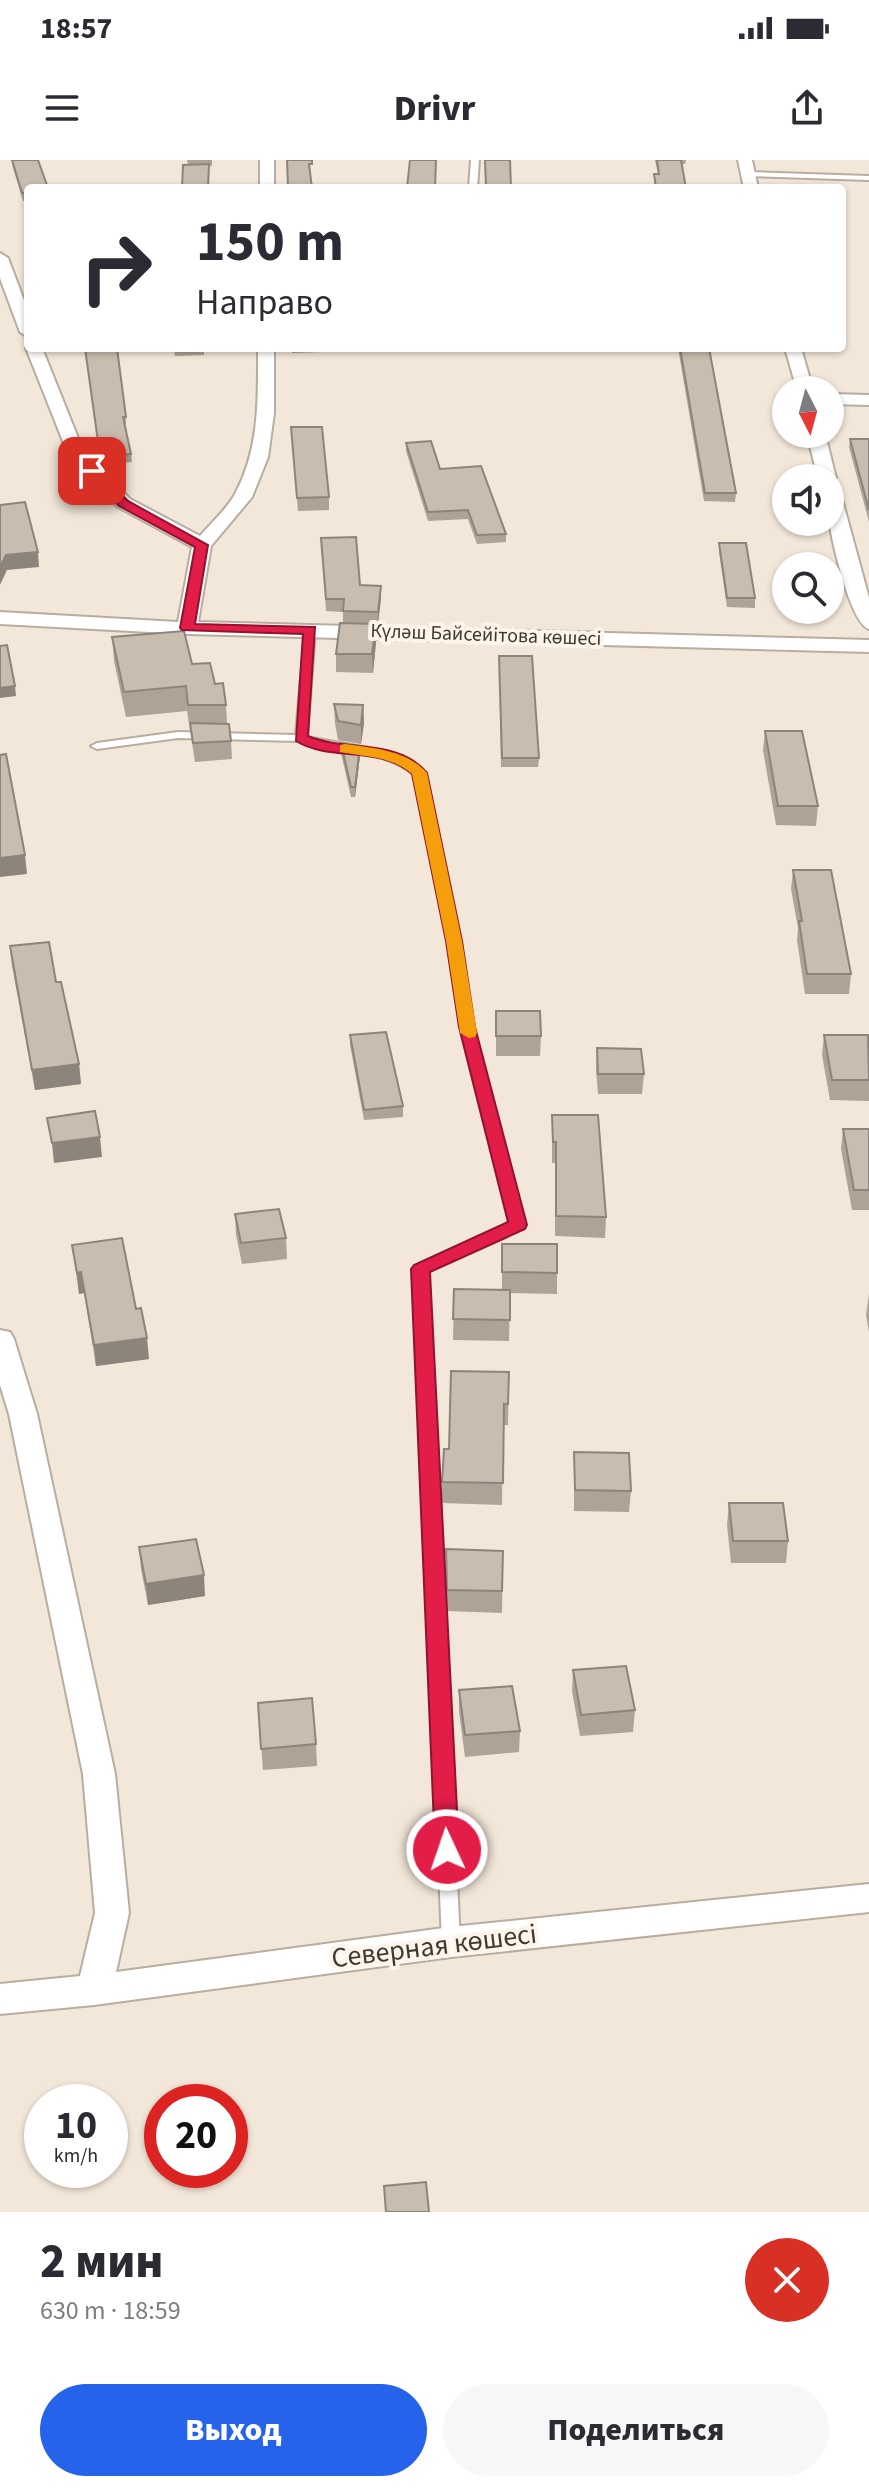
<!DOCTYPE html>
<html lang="ru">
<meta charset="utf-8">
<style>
body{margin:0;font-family:"Source Sans 3",sans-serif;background:#f7f7f7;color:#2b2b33;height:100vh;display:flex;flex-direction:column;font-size:30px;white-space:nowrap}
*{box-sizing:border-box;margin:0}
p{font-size:26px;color:#7c7c81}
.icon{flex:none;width:44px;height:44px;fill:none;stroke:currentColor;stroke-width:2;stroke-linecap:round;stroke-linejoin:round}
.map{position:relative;height:2052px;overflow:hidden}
.panel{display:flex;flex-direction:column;background:#fff;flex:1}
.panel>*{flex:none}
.banner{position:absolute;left:24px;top:24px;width:822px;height:168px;border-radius:8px;box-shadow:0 2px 6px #0004;background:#fff;color:#2b2b33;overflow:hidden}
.needle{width:52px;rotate:174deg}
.controls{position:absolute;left:772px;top:216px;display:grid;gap:16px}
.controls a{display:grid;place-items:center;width:72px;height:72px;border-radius:50%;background:#fff;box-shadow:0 2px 6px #0004;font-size:40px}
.speed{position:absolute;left:24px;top:1924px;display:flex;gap:16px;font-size:40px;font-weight:700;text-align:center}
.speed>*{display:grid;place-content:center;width:104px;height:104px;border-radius:50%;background:#fff;box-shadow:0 2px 6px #0004;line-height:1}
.speed small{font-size:20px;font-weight:400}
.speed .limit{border:12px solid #d22;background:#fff;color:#111}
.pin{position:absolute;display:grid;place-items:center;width:68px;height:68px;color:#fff;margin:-34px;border-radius:16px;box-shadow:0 4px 12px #0006}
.me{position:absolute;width:88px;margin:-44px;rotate:357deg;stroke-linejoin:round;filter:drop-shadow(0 0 6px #0008)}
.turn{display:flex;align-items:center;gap:28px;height:168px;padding:0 40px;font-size:36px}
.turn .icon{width:104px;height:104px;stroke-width:2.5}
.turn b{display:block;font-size:56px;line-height:68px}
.round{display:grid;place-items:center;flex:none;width:84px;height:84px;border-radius:42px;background:#f7f7f7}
.head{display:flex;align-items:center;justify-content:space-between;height:136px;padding:0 40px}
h1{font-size:48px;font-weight:800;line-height:60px}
.primary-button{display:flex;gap:16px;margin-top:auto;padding:16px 40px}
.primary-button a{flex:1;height:92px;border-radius:48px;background:#2563eb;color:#fff;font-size:32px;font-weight:800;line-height:92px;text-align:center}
.primary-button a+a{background:#f7f7f7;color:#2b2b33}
.status{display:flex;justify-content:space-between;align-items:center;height:56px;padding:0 40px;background:#fff;direction:ltr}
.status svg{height:22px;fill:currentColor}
header{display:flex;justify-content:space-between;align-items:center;height:104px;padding:0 40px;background:#fff;font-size:36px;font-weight:800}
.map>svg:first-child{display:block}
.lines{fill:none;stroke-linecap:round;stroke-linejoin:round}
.lane-casing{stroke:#b8ada0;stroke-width:4}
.street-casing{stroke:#b8ada0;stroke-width:4}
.lane{fill:#fff;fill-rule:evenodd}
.street{fill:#fff;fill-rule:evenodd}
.wall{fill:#ada397}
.shaded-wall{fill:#8d847b}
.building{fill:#c9bdb0;stroke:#8d847b;stroke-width:2}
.route{fill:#e11d48;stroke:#92132f;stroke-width:2}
.slow{fill:#f59e0b}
.labels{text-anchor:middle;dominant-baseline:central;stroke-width:8;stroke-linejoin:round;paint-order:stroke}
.far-street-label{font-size:20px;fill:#3d3933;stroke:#fef4e9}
.near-street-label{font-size:28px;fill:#3d3933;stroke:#fef4e9}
</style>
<div class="status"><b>18:57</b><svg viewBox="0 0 49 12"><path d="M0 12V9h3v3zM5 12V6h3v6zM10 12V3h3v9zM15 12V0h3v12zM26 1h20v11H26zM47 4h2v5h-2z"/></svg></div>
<header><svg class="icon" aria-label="menu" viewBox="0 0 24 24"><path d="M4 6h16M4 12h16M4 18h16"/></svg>Drivr<svg class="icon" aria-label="share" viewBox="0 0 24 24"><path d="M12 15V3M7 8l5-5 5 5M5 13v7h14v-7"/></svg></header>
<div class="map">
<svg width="869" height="2052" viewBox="0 0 869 2052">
<rect width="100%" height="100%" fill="#f3e7d9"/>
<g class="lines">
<g class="lane-casing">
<g id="lane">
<polygon points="471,0 479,0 477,28 469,28"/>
<polygon points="749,12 869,16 869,20 746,16 745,14"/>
<path d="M310,467l5,3 -8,107 78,14 27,11 13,11 35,168 13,86 52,198 -2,3 -95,43 32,671 -2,6 -7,2 -7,-2 -2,-6 -28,-673 2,-3 94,-43 -49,-196 -13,-86 -34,-167c-31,-23 -69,-23 -106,-29l-9,-4 -121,-3 -81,11 -6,-3 6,-3 81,-11 118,3 9,-105z"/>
</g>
</g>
<g class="street-casing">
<g id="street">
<rect x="260" y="0" width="14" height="28"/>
<polygon points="738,0 752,0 758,28 744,28"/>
<polygon points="0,93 8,98 28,151 28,177 20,172 0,118"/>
<path d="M28,185v3h14l42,105 46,46 70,37c11,-13 27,-27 35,-42 25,-46 23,-96 23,-146h16v65l-6,44 -16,40 -41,49 -13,76 671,18v12l-682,-18 -187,-10v-12l178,10 14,-75 -74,-40 -48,-48 -44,-111z"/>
<polygon points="785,188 801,188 813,230 797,230"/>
<polygon points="830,234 869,235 869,245 830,244"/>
<polygon points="807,274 825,274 836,318 833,322 830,323 830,318 818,318"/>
<path d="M830,323l9,5 30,110v31c-18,-5 -36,-84 -39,-103 -2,-12 0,-29 0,-43z"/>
<polygon points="0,1170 10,1172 14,1179 37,1254 115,1614 129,1753 116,1812 451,1767 869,1724 869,1752 451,1797 94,1845 0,1854 0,1824 80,1816 95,1753 83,1614 9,1254 0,1225"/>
</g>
</g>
<use href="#lane" class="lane"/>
<use href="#street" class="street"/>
</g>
<g class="wall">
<polygon points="12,0 28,28 28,48 26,41 23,41 13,8"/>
<polygon points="187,0 212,0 212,6 188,4"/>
<polygon points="655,0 686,0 685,4 681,4 686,28 655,28 654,14 658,14"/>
<polygon points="85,188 126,257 126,265 125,265 131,294 132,302 101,305"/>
<polygon points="174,188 204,188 204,195 175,196"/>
<polygon points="292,188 321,188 321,192 292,193"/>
<polygon points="678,188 709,188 736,333 735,342 704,341"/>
<polygon points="850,279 869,279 869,362 849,287"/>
<polygon points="292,280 329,337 329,350 298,351"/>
<polygon points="406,283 440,309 506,374 506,382 477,384 468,359 428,361 406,291"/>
<polygon points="321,378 360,425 381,438 378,464 343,463 343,452 326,451"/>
<polygon points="719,383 755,438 755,448 727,447 719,392"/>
<polygon points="376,464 376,482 373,513 336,512 336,494"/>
<polygon points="112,477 192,504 226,545 227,564 231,581 232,599 195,602 187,551 126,557 114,501"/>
<polygon points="499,496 539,598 538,607 501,607"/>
<polygon points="334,544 363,545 364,563 361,584 338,580 335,563"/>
<polygon points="765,571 818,646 816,666 776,665 763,590"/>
<polygon points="341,583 360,596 355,637 351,637 341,593"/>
<polygon points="793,710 851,814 849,834 805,834 797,780 798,768 791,729"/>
<polygon points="10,786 56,822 79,904 81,924 35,930 12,806"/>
<polygon points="496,851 541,876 540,896 496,896"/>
<polygon points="350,875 403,946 403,957 364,960 350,885"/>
<polygon points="824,875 869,878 869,941 830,940 822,895"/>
<polygon points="597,888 644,914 642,934 598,934 596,909"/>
<polygon points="552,955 606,1057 605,1078 555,1076 555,1003 552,1003"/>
<polygon points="843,969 869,969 869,1050 852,1050 841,989"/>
<polygon points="235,1054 286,1078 287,1099 242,1104 236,1075"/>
<polygon points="502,1084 557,1113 557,1134 510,1133 509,1181 453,1180 454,1129 502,1130"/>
<polygon points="72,1085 136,1149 149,1199 96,1206 84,1133 79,1134"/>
<polygon points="869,1134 869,1172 866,1155"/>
<polygon points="509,1212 508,1265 503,1265 502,1345 442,1343 442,1322 449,1289"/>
<polygon points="574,1292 631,1331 629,1352 574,1351"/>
<polygon points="729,1343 788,1381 786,1403 731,1403 727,1365"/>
<polygon points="139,1387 205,1436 148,1445 141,1409"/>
<polygon points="446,1389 503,1391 502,1453 447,1451"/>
<polygon points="573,1510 635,1550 633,1572 580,1576 572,1531"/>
<polygon points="459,1530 520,1571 519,1592 465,1597 459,1552"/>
<polygon points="258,1543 316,1584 317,1606 263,1610"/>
</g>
<g class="shaded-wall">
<polygon points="38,392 39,407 7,410 0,425 0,407 6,395"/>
<polygon points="381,426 381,438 378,464 378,452"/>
<polygon points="376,464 376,482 373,513 372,494"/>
<polygon points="15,526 16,536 0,538 0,528"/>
<polygon points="363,545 364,563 361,584 361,565"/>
<polygon points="360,586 360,596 355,637 355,627"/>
<polygon points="25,695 27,714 0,717 0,698"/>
<polygon points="79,904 81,924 35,930 32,910"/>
<polygon points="100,977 102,997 54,1003 52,983"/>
<polygon points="81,1112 84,1133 79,1134 77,1113"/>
<polygon points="147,1178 149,1199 96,1206 94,1185"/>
<polygon points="204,1415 205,1436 148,1445 146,1424"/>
</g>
<g class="building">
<polygon points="12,0 38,0 48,28 28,28 28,42 25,33 22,33"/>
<polygon points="287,0 312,0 312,4 309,4 312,28 288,28"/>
<polygon points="410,0 436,0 435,28 407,28"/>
<polygon points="485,0 510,0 511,28 486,28"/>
<polygon points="657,0 681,0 686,28 656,28 654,14 659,14"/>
<polygon points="209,4 208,28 182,28 183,5"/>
<polygon points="85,188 117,188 126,257 123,257 131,294 100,296"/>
<polygon points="680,188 709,188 736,333 705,333"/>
<polygon points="291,267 322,267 329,337 297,338"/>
<polygon points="850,279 869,279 869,350"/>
<polygon points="431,281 440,309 481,306 506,374 477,375 468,350 428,352 406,283"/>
<polygon points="25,342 38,392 6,395 0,407 0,345"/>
<polygon points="356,377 360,425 381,426 378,452 343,451 344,439 326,439 321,378"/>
<polygon points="719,383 746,383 755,438 727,438"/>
<polygon points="340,463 376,464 372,494 336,494"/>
<polygon points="184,471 192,504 210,503 215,524 223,523 226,545 188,545 186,526 124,532 112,477"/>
<polygon points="7,485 15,526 0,528 0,486"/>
<polygon points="499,496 532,496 539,598 502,598"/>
<polygon points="334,544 363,545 361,565 338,561"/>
<polygon points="190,563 229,564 231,581 193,583"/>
<polygon points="765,571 802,571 818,646 778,646"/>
<polygon points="341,583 360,586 355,627 351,627"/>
<polygon points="6,594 25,695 0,698 0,595"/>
<polygon points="793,710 831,710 851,814 807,814 799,761 802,761"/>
<polygon points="49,782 56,822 61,822 79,904 32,910 10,786"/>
<polygon points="496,851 540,851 541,876 496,876"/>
<polygon points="386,872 403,946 364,950 350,875"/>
<polygon points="824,875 868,875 869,920 832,920"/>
<polygon points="597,888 641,889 644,914 598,914"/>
<polygon points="95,951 100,977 52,983 47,958"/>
<polygon points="552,955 598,955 606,1057 556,1056 556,982 553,982"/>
<polygon points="843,969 869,969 869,1030 854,1030"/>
<polygon points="279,1049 286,1078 241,1083 235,1054"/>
<polygon points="122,1078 136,1149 141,1148 147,1178 94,1185 81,1112 77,1113 72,1085"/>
<polygon points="502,1084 557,1084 557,1113 502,1112"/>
<polygon points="454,1129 510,1130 510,1160 453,1159"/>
<polygon points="451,1211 509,1212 508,1244 504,1244 503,1323 442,1322 444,1289 449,1289"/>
<polygon points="574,1292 629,1293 631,1331 575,1330"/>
<polygon points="729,1343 783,1343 788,1381 733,1381"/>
<polygon points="196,1379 204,1415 146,1424 139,1387"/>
<polygon points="446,1389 503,1391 502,1431 447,1430"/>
<polygon points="626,1506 635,1550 581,1555 573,1510"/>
<polygon points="512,1526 520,1571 465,1575 459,1530"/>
<polygon points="312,1538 316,1584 261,1589 258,1543"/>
<polygon points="426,2022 429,2052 386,2052 384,2026"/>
</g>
<path class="route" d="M87,308h9l32,33 80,44 -13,79 120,3 -7,109c38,16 90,2 119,37l35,168 13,86 52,198 -2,4 -95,43 29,578 -4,7 -8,3 -9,-3 -3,-7 -24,-581 3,-4 94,-43 -49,-195 -13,-86 -34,-167c-32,-29 -82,-12 -116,-33l7,-107 -121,-4 -2,-2 15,-81 -76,-41 -32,-32z"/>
<path class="slow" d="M345,584c28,4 62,6 82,29l35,168 15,92 -2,4 -6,1 -9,-5 -14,-92 -34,-167c-20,-18 -47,-17 -72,-22v-7z"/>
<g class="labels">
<g class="far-street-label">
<text transform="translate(486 475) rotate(2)">Күләш Байсейітова көшесі</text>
</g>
<g class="near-street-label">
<text transform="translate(434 1786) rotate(-7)">Северная көшесі</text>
</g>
</g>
</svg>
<div class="controls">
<a><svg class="needle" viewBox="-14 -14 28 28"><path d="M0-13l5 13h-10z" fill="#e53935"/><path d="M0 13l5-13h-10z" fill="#7c7c81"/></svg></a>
<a><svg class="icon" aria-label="sound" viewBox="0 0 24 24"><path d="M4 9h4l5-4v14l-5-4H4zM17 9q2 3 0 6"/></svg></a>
<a><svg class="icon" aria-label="search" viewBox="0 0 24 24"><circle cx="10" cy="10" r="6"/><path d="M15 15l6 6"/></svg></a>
</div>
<div class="speed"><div>10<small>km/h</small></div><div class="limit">20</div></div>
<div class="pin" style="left:92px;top:311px;background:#d93025"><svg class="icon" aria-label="arrive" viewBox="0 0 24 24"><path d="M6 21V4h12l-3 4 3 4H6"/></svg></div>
<svg class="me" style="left:447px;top:1690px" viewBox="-20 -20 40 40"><circle r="17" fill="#e11d48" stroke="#fff" stroke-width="3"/><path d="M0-11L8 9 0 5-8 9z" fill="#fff"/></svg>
<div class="banner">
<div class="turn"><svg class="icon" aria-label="right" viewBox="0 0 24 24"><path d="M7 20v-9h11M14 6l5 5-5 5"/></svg><div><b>150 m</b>Направо</div></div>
</div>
</div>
<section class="panel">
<div class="head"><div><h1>2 мин</h1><p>630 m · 18:59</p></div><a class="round" style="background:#d93025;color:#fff"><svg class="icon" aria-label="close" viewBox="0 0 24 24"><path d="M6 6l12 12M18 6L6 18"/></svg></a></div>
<div class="primary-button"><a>Выход</a><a>Поделиться</a></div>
</section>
